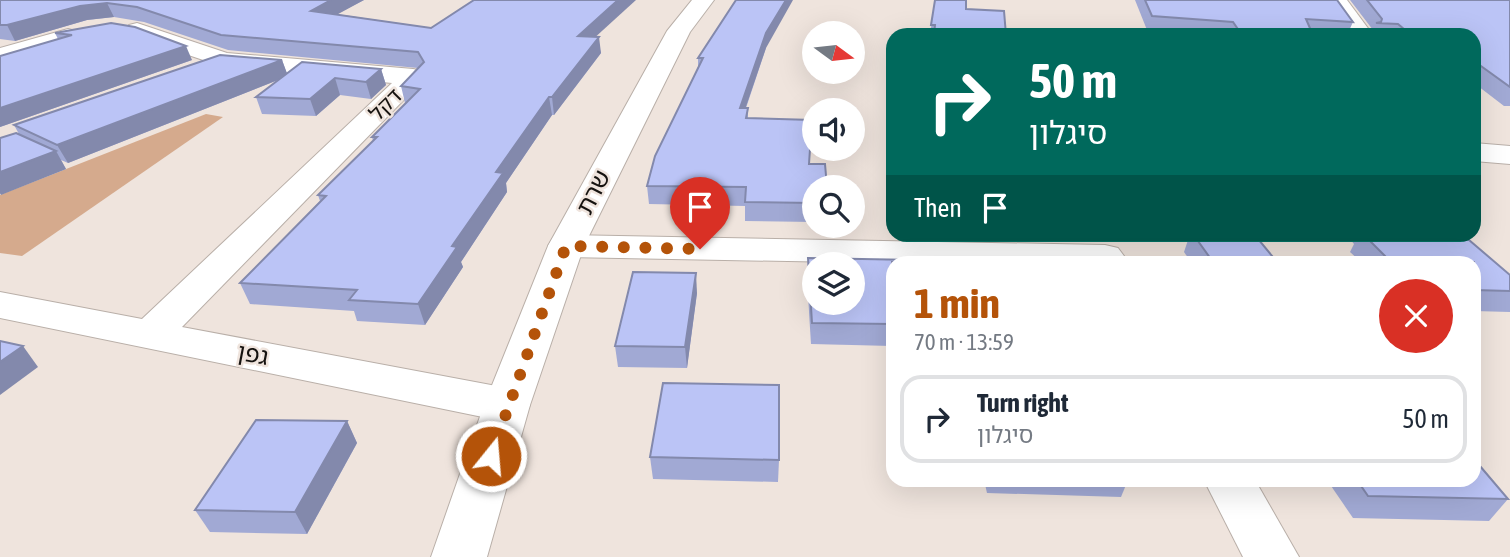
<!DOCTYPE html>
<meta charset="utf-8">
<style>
body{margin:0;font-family:"Asap Condensed","Noto Sans Hebrew",sans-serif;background:#f2f2f3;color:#1f2937;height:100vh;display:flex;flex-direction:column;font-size:26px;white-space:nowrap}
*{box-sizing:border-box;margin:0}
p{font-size:23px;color:#747a83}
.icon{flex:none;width:38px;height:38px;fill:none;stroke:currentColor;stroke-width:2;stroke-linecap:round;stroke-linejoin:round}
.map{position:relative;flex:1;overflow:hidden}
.sheet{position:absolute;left:886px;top:256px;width:595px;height:231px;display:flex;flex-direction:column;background:#fff;border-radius:21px;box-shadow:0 7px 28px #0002}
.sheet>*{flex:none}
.banner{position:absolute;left:886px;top:28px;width:595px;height:214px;border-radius:21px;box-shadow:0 7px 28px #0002;background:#00695c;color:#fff;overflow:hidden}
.needle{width:46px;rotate:105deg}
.controls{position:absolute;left:802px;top:21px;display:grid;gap:14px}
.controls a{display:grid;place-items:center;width:63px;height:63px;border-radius:50%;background:#fff;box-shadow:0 7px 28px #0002;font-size:35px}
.pin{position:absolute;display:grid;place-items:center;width:60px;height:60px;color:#fff;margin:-72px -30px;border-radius:50% 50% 50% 0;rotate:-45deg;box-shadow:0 0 7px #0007}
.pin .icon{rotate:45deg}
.me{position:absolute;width:77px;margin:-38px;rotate:17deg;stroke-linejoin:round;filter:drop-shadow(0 0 5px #0008)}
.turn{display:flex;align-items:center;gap:24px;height:147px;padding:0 28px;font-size:32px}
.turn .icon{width:91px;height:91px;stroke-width:2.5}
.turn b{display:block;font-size:49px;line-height:60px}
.then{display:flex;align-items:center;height:66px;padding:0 28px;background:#0003;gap:14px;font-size:26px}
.round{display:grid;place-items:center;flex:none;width:74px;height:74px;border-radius:37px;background:#f2f2f3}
.head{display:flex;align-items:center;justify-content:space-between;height:119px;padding:0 28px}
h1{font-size:42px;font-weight:700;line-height:52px;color:#b45309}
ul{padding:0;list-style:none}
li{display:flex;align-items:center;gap:21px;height:88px;margin:0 14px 10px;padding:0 14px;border:4px solid #e0e1e3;border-radius:21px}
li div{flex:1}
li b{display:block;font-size:26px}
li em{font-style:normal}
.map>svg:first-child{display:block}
.green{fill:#d5aa8d}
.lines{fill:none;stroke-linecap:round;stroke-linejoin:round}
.minor-casing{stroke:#b9afa8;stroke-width:2}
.tertiary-casing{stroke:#b9afa8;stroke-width:2}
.minor{fill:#fff;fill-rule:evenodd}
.tertiary{fill:#fff;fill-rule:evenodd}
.wall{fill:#a1a9d4}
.shaded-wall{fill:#8389ac}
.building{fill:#bbc4f6;stroke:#8389ac;stroke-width:2;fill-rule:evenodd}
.route{stroke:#b45309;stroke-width:12;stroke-dasharray:0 21.6}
.labels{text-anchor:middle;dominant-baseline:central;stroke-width:5;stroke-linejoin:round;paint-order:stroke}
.far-street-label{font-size:21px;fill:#15120f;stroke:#efe4dd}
.street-label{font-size:24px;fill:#15120f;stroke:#efe4dd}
</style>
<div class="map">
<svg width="1510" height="557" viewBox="0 0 1510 557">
<rect width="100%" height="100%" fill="#efe4dd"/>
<polygon class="green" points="206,114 223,117 22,256 0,253 0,195"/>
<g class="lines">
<g class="minor-casing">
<g id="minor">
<polygon points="1324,0 1347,0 1373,35 1349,35"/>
<polygon points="137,23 227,53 413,69 422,71 426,77 182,327 507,388 523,393 530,405 523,417 507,422 0,318 0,292 142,319 392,83 224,67 129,35 125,30 129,25"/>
<polygon points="68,29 76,31 80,36 76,41 0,63 0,48"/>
<polygon points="1474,143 1510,146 1510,164 1474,161"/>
<polygon points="566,235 1105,245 1118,248 1124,256 1119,262 892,263 566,257 553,254 548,246 553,238"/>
<polygon points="1204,480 1255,480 1299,557 1243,557"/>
</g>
</g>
<g class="tertiary-casing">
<polygon id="tertiary" points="692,0 714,0 690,32 584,246 530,405 487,557 431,557 484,405 548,246 667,31"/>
</g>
<use href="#minor" class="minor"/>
<use href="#tertiary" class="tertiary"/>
</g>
<g class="wall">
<polygon points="0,0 364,0 337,14 431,28 596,37 601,53 554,115 552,115 506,183 507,192 461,262 463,267 425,325 357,321 354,311 250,304 240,283 320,201 318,195 373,141 372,137 405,103 401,86 418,68 228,50 144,22 114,17 87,20 15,41 0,39"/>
<polygon points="935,0 966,9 1006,35 930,35"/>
<polygon points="1135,0 1337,0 1353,22 1347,35 1208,35 1147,30"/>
<polygon points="1350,0 1510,0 1510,106 1504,106 1474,83 1474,35 1371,35 1373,30"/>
<polygon points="111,23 192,60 0,127 0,56 58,39 55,33"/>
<polygon points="766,48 746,108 748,108 748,118 809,164 814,187 814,222 745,221 745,206 649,204 647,186 698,67 698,58"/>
<polygon points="282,60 287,74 381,69 386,85 371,99 340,95 316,116 262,114 256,97 278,80 68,163 61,160 66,169 0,194 0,138 19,134 14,125"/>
<polygon points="890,166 892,166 892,207 888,184"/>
<polygon points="1190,234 1254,234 1277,262 1191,262 1184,252"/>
<polygon points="1346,234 1462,234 1510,275 1510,312 1474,311 1474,262 1361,262 1350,252 1354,244"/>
<polygon points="808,258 892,262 892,346 811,344 807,279"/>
<polygon points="697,293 687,368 618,367 615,346"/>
<polygon points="1474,350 1479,350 1474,358"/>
<polygon points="347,421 357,443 307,534 210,532 195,510"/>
<polygon points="650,457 779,460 778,482 653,479"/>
<polygon points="984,480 1128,480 1121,497 987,493"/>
<polygon points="1327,480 1474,480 1508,499 1489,521 1353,518"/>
</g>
<g class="shaded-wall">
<polygon points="331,0 364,0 316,26 311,11"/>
<polygon points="618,0 636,0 580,51 578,36"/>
<polygon points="786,0 793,0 766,48 740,124 740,108 766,33"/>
<polygon points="107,3 114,17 87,20 15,41 7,25 80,6"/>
<polygon points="599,37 601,53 554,115 552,97"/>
<polygon points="186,46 192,60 0,127 0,108"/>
<polygon points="282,60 288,76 68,163 57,145"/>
<polygon points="381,69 386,85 371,99 366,82"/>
<polygon points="335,78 340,95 316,116 310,99"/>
<polygon points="549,97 552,115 506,183 507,192 461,262 463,267 425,325 418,304 496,172"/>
<polygon points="56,151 66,169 1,195 0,193 0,172"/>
<polygon points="696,273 697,293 687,368 685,347"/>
<polygon points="23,346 38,367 0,395 0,362"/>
<polygon points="347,421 357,443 307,534 295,512"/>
</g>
<g class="building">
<polygon points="0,0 331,0 311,11 431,28 474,0 618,0 578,36 599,37 552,97 549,97 496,172 503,173 452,246 457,247 418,304 349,300 357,290 240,283 326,196 318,195 377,137 372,137 420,89 401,86 424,62 418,52 221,35 137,7 107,3 80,6 7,25 0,25"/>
<polygon points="736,0 786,0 766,33 740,108 748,108 746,118 812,120 809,164 825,164 827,187 814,187 814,203 745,202 746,187 647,186 655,156 703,58 698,58"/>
<polygon points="935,0 966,0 966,9 1004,11 1006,35 934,35 935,25 931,25"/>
<polygon points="1145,0 1337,0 1353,22 1306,19 1313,35 1242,35 1233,22 1152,16"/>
<polygon points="1367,0 1510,0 1510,87 1474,61 1474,35 1411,35 1398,24 1376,23 1381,22 1382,19"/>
<polygon points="111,23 135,27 186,46 0,108 0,56 72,35 55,33"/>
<polygon points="220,55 282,60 57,145 14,125"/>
<polygon points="302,62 381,69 366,82 335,78 310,99 256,97"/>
<polygon points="16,133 56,151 0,172 0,138"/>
<polygon points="1193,234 1254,234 1277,262 1213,262"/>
<polygon points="1363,234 1462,234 1510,275 1510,291 1474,290 1474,262 1391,262"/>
<path d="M808,258l107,2 1,2h-24v62l-80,-1zM814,264h38v39h-38z"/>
<polygon points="633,272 696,273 685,347 615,346"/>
<polygon points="0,341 23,346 0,362"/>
<polygon points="1474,344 1479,350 1474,350"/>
<polygon points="663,383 779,385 779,460 650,457"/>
<polygon points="256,420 347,421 295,512 195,510"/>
<polygon points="1474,459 1508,499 1368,496 1357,480 1474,480"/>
</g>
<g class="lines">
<polyline class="route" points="491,456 566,246 700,249"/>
</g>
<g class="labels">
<g class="far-street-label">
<text transform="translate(385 104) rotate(-45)">דקל</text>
</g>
<g class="street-label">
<text transform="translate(593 192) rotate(-63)">שרת</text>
<text transform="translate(253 354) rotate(11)">גפן</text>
</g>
</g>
</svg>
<div class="controls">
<a><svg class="needle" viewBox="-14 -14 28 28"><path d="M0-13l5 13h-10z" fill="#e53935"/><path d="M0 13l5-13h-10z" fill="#747a83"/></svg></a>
<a><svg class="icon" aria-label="sound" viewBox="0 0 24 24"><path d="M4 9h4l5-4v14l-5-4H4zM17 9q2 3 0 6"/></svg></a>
<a><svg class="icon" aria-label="search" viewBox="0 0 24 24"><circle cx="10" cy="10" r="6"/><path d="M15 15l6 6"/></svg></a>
<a><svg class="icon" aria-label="layers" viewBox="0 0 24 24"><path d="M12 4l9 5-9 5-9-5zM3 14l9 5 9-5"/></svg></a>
</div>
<div class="pin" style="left:700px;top:249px;background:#d93025"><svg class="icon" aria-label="arrive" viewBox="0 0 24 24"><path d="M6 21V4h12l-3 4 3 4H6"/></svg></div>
<svg class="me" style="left:491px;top:456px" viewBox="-20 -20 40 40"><circle r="17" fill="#b45309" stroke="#fff" stroke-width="3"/><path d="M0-11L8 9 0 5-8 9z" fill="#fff"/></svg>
<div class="banner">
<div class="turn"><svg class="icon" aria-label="right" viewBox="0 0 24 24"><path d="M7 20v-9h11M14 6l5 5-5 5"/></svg><div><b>50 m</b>סיגלון</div></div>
<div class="then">Then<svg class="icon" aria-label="arrive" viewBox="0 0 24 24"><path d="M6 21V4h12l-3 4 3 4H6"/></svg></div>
</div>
<section class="sheet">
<div class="head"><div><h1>1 min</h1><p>70 m · 13:59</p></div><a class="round" style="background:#d93025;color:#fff"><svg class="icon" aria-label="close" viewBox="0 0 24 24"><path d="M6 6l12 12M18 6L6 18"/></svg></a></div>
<ul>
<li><svg class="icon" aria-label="right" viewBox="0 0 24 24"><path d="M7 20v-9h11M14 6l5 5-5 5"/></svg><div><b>Turn right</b><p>סיגלון</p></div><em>50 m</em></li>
</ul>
</section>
</div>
